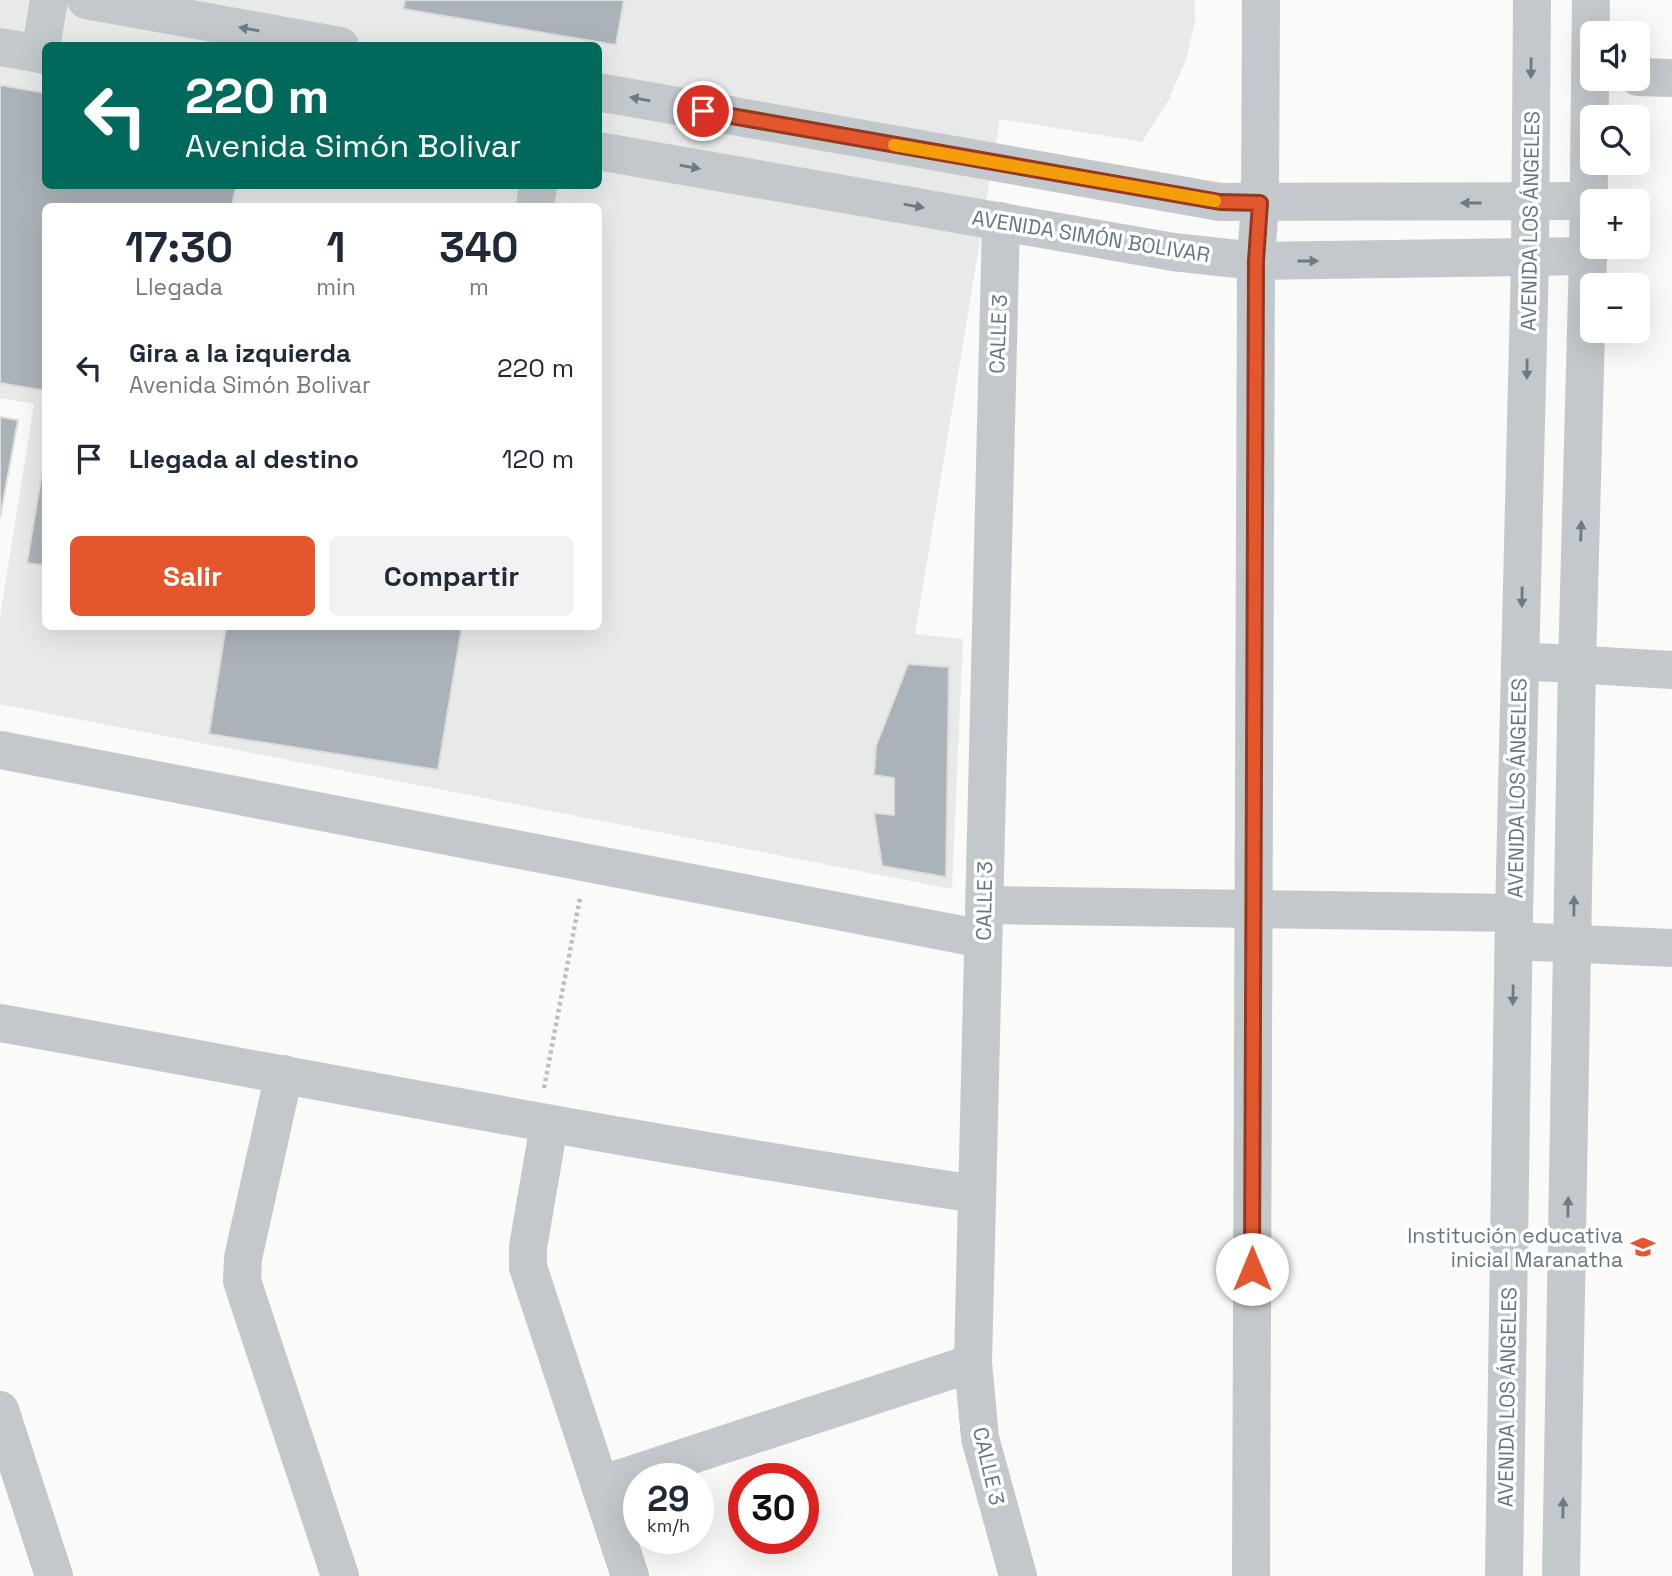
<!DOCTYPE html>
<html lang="es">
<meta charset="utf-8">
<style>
body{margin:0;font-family:"Space Grotesk",sans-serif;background:#f2f2f3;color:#1f2937;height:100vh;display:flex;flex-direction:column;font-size:26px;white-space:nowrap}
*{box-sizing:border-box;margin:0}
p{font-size:23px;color:#747a83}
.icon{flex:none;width:38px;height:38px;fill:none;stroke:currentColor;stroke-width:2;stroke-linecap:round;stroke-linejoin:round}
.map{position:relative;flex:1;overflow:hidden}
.side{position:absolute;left:42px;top:203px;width:560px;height:427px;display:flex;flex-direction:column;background:#fff;border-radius:10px;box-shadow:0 7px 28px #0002}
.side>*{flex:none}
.guide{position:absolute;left:42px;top:42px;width:560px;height:147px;border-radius:10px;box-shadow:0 7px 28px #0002;background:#00695c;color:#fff;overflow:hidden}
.buttons{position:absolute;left:1580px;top:21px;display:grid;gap:14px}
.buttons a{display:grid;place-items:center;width:70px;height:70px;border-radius:10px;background:#fff;box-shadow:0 7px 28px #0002;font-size:35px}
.speed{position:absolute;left:623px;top:1463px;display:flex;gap:14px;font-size:35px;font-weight:700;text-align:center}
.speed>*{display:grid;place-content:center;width:91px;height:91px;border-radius:50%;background:#fff;box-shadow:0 7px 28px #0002;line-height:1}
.speed small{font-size:18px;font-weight:400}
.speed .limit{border:10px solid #d22;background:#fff;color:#111}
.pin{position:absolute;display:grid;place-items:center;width:60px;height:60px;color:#fff;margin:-30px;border:4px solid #fff;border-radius:50%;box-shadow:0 2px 7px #0007}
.me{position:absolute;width:77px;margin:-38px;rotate:0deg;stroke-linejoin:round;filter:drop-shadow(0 0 5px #0008)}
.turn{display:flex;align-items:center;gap:24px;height:147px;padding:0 28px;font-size:32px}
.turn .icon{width:91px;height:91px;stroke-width:2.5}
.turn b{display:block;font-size:49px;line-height:60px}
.eta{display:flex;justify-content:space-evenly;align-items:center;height:119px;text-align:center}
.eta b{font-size:42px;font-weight:600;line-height:49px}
.action{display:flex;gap:14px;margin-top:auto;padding:14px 28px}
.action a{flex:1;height:80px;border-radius:10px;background:#e4572e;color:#fff;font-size:28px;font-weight:600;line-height:80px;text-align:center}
.action a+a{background:#f2f2f3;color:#1f2937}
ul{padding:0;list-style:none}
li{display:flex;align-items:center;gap:21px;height:91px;padding:0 28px}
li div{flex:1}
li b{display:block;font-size:26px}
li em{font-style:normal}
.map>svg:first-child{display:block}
.built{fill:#e8e9e9;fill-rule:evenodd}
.building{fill:#aab3b9;stroke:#dcdcda;stroke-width:2}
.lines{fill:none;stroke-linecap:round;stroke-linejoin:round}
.path{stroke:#bbbfc2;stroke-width:4.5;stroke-dasharray:3.5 3.5;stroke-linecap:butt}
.minor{stroke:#c3c8cc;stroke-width:38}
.oneway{fill:#6a7a87}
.route-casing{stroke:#94391e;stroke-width:18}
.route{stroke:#e4572e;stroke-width:12}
.slow{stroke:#f59e0b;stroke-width:12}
.labels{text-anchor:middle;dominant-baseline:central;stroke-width:7;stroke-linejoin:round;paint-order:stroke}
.street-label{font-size:21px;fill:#657683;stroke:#fff}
.poi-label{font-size:21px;fill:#657683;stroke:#fff;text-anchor:end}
</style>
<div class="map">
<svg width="1672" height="1576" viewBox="0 0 1672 1576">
<rect width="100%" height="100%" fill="#fafaf8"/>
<path class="built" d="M0,0h1195v20l-9,40 -18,41 -26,41 -142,-23 -85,515 48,5 -11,250 -952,-185v-87l34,-213 -34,-6zM46,46h552v140h-552zM46,206h552v420h-552z"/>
<g class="building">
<polygon points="405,0 624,0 616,45 403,9"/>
<polygon points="0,85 46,93 46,186 236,186 232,206 46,206 46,391 0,383"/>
<polygon points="0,417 18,420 0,518"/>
<polygon points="46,448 46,566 27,563"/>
<polygon points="226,626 462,626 438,770 209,734"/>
<polygon points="908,664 949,667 946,877 882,866 874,813 894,815 894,778 874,775 876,746"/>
</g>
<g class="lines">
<polyline class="path" points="544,1088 580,898"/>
<g class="minor">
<polyline points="86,0 340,46"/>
<polyline points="0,47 46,55"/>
<polyline points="40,54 49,0"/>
<polyline points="1638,77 1672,78"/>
<polyline points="598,92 1220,202 1588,201"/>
<polyline points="598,151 1173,252 1256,261 1588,256"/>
<polyline points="535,206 538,186"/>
<polyline points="1001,221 973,1363 980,1438 1018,1576"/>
<polyline points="1520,661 1672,670"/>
<polyline points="0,750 983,939"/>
<polyline points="984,905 1514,913"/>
<polyline points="1514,941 1672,948"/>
<path d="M0,1023c325,58 649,123 976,171"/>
<polyline points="284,1074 243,1258 242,1281 340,1576"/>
<polyline points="549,1125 528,1247 528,1267 630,1576"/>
<polyline points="0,1410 54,1576"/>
<polyline points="600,1485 973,1363"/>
<polyline points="1251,1576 1256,261 1260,203 1261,0"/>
<polyline points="1504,1576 1514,913 1530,259 1532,0"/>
<polyline points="1561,1576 1577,666 1588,256 1591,0"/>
</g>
</g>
<defs><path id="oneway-solid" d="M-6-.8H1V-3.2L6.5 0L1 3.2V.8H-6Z" transform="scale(1.75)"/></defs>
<g class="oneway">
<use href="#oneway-solid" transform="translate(249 29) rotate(-170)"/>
<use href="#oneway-solid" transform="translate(1531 68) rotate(91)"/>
<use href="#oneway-solid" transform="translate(640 99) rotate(-170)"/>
<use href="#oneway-solid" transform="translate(690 167) rotate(10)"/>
<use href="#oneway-solid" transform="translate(1471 203) rotate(180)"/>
<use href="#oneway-solid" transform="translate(914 206) rotate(10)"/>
<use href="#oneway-solid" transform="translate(1308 261)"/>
<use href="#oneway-solid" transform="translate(1527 369) rotate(91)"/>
<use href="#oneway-solid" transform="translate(1581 531) rotate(-88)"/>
<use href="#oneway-solid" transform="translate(1522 597) rotate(91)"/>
<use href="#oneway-solid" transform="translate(1574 906) rotate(-89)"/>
<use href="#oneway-solid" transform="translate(1513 995) rotate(91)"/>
<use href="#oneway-solid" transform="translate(1568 1207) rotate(-89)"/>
<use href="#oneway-solid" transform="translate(1563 1508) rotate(-89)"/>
</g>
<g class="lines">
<g class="route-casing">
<polyline id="route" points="703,111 1220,202 1260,203 1256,261 1252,1269"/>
</g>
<use href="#route" class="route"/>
<polyline class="slow" points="894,145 1215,201"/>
</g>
<defs>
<g id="school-bare" transform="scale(1.89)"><path d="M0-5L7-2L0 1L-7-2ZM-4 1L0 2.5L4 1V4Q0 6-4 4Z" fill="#e4572e" stroke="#fff" stroke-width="2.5" paint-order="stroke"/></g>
</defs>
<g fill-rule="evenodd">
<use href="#school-bare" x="1643" y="1247"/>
</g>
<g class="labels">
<g class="street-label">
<text transform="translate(1530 221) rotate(-89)">AVENIDA LOS ÁNGELES</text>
<text transform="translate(1091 236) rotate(9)">AVENIDA SIMÓN BOLIVAR</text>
<text transform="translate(998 334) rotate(-88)">CALLE 3</text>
<text transform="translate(1517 788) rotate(-89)">AVENIDA LOS ÁNGELES</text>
<text transform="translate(984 901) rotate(-89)">CALLE 3</text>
<text transform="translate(1507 1397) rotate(-89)">AVENIDA LOS ÁNGELES</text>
<text transform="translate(989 1466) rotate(77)">CALLE 3</text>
</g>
<g class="poi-label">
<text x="1623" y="1235">Institución educativa<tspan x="1623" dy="24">inicial Maranatha</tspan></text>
</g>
</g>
</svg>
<div class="buttons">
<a><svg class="icon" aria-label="sound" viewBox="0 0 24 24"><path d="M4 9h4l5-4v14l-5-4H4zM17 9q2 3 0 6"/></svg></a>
<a><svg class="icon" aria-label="search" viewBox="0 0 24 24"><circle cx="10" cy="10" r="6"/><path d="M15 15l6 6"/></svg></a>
<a>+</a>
<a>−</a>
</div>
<div class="speed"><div>29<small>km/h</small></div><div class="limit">30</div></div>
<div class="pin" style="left:703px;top:111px;background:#d93025"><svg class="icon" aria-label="arrive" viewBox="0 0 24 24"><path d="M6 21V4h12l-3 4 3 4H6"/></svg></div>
<svg class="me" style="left:1252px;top:1269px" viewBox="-20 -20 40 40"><circle r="19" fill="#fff"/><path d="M0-13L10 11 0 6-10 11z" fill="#e4572e"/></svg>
<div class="guide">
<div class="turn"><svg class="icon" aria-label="left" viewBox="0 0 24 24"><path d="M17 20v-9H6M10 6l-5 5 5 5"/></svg><div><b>220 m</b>Avenida Simón Bolivar</div></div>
</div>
<section class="side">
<div class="eta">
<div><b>17:30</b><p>Llegada</p></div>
<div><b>1</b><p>min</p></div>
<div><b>340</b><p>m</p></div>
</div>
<ul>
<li><svg class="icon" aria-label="left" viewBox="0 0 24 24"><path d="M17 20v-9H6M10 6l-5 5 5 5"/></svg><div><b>Gira a la izquierda</b><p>Avenida Simón Bolivar</p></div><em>220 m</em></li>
<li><svg class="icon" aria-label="arrive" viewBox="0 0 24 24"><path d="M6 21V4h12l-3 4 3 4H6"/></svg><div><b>Llegada al destino</b></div><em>120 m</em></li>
</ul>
<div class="action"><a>Salir</a><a>Compartir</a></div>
</section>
</div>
